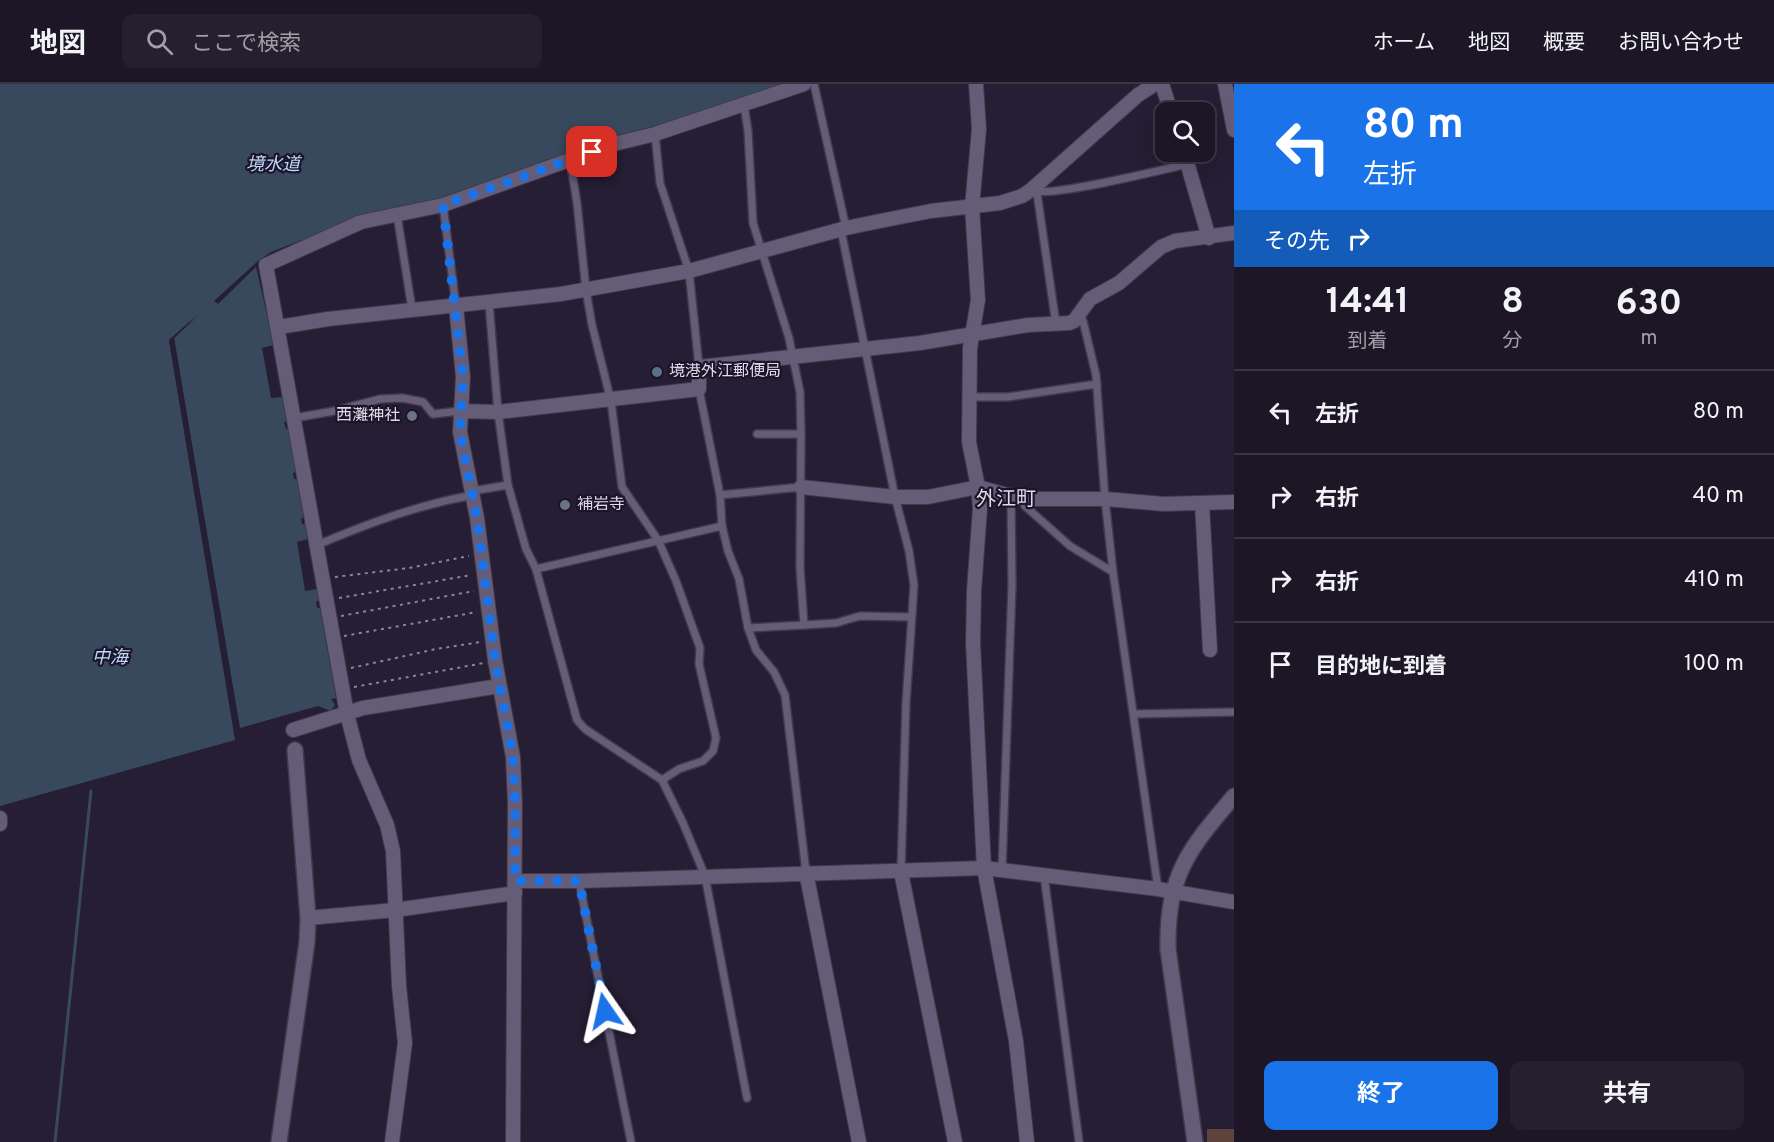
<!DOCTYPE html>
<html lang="ja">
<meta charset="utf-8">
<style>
body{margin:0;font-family:Overpass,"Noto Sans JP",sans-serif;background:#251f2f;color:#f1f3f6;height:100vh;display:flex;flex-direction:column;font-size:22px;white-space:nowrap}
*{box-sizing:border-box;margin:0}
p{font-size:20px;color:#a09fa7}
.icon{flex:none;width:33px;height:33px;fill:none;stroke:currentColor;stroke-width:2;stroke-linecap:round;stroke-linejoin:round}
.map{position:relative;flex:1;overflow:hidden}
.drawer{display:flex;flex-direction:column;background:#1c1627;width:540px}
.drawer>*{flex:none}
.guide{background:#1a73e8;color:#fff;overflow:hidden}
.fabs{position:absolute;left:1155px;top:18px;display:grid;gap:12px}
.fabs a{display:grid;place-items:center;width:60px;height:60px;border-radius:12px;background:#1c1627;box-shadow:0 6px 24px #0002,0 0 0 2px #3a3544;font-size:30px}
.pin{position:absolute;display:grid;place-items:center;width:51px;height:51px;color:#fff;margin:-26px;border-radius:12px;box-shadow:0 3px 9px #0006}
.me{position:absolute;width:66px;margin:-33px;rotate:349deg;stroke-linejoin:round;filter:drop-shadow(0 0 4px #0008)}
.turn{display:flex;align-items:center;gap:21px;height:126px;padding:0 30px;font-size:27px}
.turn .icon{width:78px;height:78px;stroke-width:2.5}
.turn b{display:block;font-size:42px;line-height:51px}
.then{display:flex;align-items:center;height:57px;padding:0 30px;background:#0003;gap:12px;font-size:22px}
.eta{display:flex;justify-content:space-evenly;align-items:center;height:102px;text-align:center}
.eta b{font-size:36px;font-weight:700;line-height:42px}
.action{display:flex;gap:12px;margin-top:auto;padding:12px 30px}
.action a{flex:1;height:69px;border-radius:12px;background:#1a73e8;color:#fff;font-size:24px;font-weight:700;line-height:69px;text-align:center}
.action a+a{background:#251f2f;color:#f1f3f6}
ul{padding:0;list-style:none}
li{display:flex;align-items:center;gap:18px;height:84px;padding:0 30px;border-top:2px solid #3a3544}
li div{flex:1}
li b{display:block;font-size:22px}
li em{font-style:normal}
header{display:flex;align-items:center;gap:36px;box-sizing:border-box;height:84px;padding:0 30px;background:#1c1627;border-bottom:2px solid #3a3544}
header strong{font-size:28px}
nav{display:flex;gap:33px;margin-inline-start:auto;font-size:21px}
.search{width:420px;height:54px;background:#251f2f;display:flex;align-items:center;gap:15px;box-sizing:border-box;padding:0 21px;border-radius:12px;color:#a09fa7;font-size:22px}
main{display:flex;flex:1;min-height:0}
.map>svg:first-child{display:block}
.water{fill:#39495d}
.pier{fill:#251e34}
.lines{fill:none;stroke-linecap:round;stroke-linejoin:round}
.stream{stroke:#39495d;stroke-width:3}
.building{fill:#5f443d}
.lane-casing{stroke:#413a4c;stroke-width:10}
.street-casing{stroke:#413a4c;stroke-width:16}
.secondary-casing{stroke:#413a4c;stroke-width:18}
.path{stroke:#8a8597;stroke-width:2;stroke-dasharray:3 4.5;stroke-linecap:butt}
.lane{stroke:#655d78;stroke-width:7}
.street{stroke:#655d78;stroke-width:14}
.secondary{stroke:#655d78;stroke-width:15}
.route{stroke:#1a73e8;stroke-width:10;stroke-dasharray:0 18}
.service-dot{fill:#5c6f8a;stroke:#1c152a;stroke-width:2}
.worship-dot{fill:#6b7280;stroke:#1c152a;stroke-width:2}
.labels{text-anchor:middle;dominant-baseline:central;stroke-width:4.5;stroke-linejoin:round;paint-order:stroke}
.poi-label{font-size:16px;fill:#dedae9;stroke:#1c152a;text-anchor:start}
.water-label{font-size:18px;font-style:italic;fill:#bdd7fa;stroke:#1c152a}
.quarter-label{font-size:20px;fill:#dedae9;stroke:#1c152a}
</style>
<header>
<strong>地図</strong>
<div class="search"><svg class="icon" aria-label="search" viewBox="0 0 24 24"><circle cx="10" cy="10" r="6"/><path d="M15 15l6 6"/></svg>ここで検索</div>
<nav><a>ホーム</a><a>地図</a><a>概要</a><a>お問い合わせ</a></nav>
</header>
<main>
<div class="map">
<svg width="1234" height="1058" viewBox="0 0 1234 1058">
<rect width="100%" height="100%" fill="#251e34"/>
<polygon class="water" points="0,0 784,0 679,35 614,53 483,103 441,116 364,132 271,168 259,176 214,217 218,220 256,183 274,261 262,264 271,314 283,313 288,337 284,338 286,345 289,345 296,388 293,389 294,395 298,395 305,433 301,434 302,440 306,440 308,455 297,458 305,507 317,505 319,517 316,517 317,524 320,524 336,614 331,615 335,621 331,627 318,622 240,644 174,254 199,231 169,256 235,656 0,722"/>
<polygon class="pier" points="198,230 174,254 240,647 237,645 224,568 238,655 236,656 169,256"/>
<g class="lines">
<polyline class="stream" points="55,1058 91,707"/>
</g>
<rect class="building" x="1207" y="1045" width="27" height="13"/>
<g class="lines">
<g class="lane-casing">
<g id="lane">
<polyline points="814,0 846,144"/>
<polyline points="744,21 748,47 753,139 789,254 800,308 801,350 757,350"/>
<polyline points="655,50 660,99 689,187 699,283"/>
<polyline points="570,76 577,119 586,206 592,241 611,317 622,403 658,456 676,497 700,564 699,580 716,654 713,667 703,677 679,685 662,696"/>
<path d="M1032,106c15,9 132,-21 156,-26"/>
<polyline points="1037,109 1056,240"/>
<polyline points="443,121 456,222"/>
<polyline points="397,131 412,225"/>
<polyline points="841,146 895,413 909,467 914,501 906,619 901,788"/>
<polyline points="489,219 498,328 508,401"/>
<polyline points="1078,233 1083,237 1096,291 1105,415 1113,488 1158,805"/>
<polyline points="699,305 720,411 722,442 728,467 739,495 748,544 756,566 774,588 785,611 806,788"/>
<polyline points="969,313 1008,313 1097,300"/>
<polyline points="294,334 334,327 380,315 402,314 423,318 433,330 460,327"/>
<polyline points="472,407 508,401 526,465 536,485 722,442"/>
<polyline points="720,411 801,403"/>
<polyline points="1021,415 1025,422 1070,462 1113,488"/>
<path d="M317,461c52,-22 101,-40 156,-50"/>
<polyline points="536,485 577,636 585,645 662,696 683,739 705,792 747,1014"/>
<polyline points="804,541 836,539 860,532 911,533"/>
<polyline points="748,544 804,541 800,484 801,350"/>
<polyline points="1134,630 1234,628"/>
<polyline points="1002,786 1012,501 1011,414"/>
<polyline points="1044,791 1079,1058"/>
<polyline points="579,797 631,1058"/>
</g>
</g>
<g class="street-casing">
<g id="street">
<polyline points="976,0 979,45 972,123 978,216 970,264 969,358 978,403 980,424 974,507 973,559 984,784 1016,957 1027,1058"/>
<polyline points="1162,0 1171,28"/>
<polyline points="1225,0 1234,46"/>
<polyline points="1184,68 1209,154"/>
<polyline points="456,222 463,293 460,348 477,434 495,576 513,673 515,720 513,1058"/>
<polyline points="279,243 328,235 561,210 689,187 846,144 890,135 931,127 1000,119 1022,112 1031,106 1138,11 1155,0"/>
<polyline points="460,327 498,328 699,305 699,283 920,259 1028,241 1069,239 1074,237 1090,215 1119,199 1161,163 1175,157 1234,149"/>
<polyline points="801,403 895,413 928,413 978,403 1021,415 1105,415 1164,420 1234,418"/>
<polyline points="1202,419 1210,566"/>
<polyline points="293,646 363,624 499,602"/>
<polyline points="0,734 0,740"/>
<polyline points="806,788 859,1058"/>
<polyline points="901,788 955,1058"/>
<polyline points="515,797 579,797 984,784 1158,805 1234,818"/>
<polyline points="308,834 395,826 515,809"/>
<polyline points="392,1058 405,959 399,902 393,767 387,741 359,676 347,630 266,181 361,138 443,121 614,60 655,50 804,0"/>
</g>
</g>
<g class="secondary-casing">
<g id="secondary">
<polyline points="279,1058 307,858 308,834 295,666"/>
<path d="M1195,1058l-27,-193c-1,-74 20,-99 66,-153"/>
</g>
</g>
<g class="path">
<polyline points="335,493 409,484 469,472"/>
<polyline points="339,514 472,491"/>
<polyline points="341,532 474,507"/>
<polyline points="344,552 477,528"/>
<polyline points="351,584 436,565 481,558"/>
<polyline points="354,603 484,579"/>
</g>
<use href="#lane" class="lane"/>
<use href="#street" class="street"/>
<use href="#secondary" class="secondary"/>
</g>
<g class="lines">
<polyline class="route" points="592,68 443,121 463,293 460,348 477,434 495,576 513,673 515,720 515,797 579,797 605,927"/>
</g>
<circle class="service-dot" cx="657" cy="288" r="6"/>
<g class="worship-dot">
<circle cx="412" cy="332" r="6"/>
<circle cx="565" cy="421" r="6"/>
</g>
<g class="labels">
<g class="poi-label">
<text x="669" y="288">境港外江郵便局</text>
<text x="400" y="332" text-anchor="end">西灘神社</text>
<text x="577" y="421">補岩寺</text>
</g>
<g class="water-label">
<text x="273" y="81">境水道</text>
<text x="110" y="574">中海</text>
</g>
<g class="quarter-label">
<text x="1006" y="416">外江町</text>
</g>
</g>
</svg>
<div class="fabs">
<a><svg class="icon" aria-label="search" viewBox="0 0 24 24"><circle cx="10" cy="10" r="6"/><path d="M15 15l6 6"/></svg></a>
</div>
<div class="pin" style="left:592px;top:68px;background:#d93025"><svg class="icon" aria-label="arrive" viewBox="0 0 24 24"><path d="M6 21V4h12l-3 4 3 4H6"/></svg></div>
<svg class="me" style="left:605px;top:927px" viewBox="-20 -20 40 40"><path d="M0-17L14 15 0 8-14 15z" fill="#1a73e8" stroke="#fff" stroke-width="4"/></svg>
</div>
<section class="drawer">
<div class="guide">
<div class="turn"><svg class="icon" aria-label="left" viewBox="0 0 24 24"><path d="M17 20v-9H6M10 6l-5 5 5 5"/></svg><div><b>80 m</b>左折</div></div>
<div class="then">その先<svg class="icon" aria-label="right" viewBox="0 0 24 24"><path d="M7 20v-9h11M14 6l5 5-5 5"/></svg></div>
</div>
<div class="eta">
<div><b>14:41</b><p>到着</p></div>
<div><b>8</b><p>分</p></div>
<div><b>630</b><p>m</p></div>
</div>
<ul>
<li><svg class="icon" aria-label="left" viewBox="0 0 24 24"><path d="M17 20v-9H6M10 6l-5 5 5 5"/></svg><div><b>左折</b></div><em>80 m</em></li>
<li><svg class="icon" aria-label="right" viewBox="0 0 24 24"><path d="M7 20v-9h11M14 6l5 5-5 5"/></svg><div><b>右折</b></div><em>40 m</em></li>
<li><svg class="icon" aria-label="right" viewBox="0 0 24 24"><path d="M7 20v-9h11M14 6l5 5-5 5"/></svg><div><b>右折</b></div><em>410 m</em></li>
<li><svg class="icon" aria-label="arrive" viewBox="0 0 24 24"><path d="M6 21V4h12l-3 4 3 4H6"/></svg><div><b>目的地に到着</b></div><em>100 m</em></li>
</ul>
<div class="action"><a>終了</a><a>共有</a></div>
</section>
</main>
